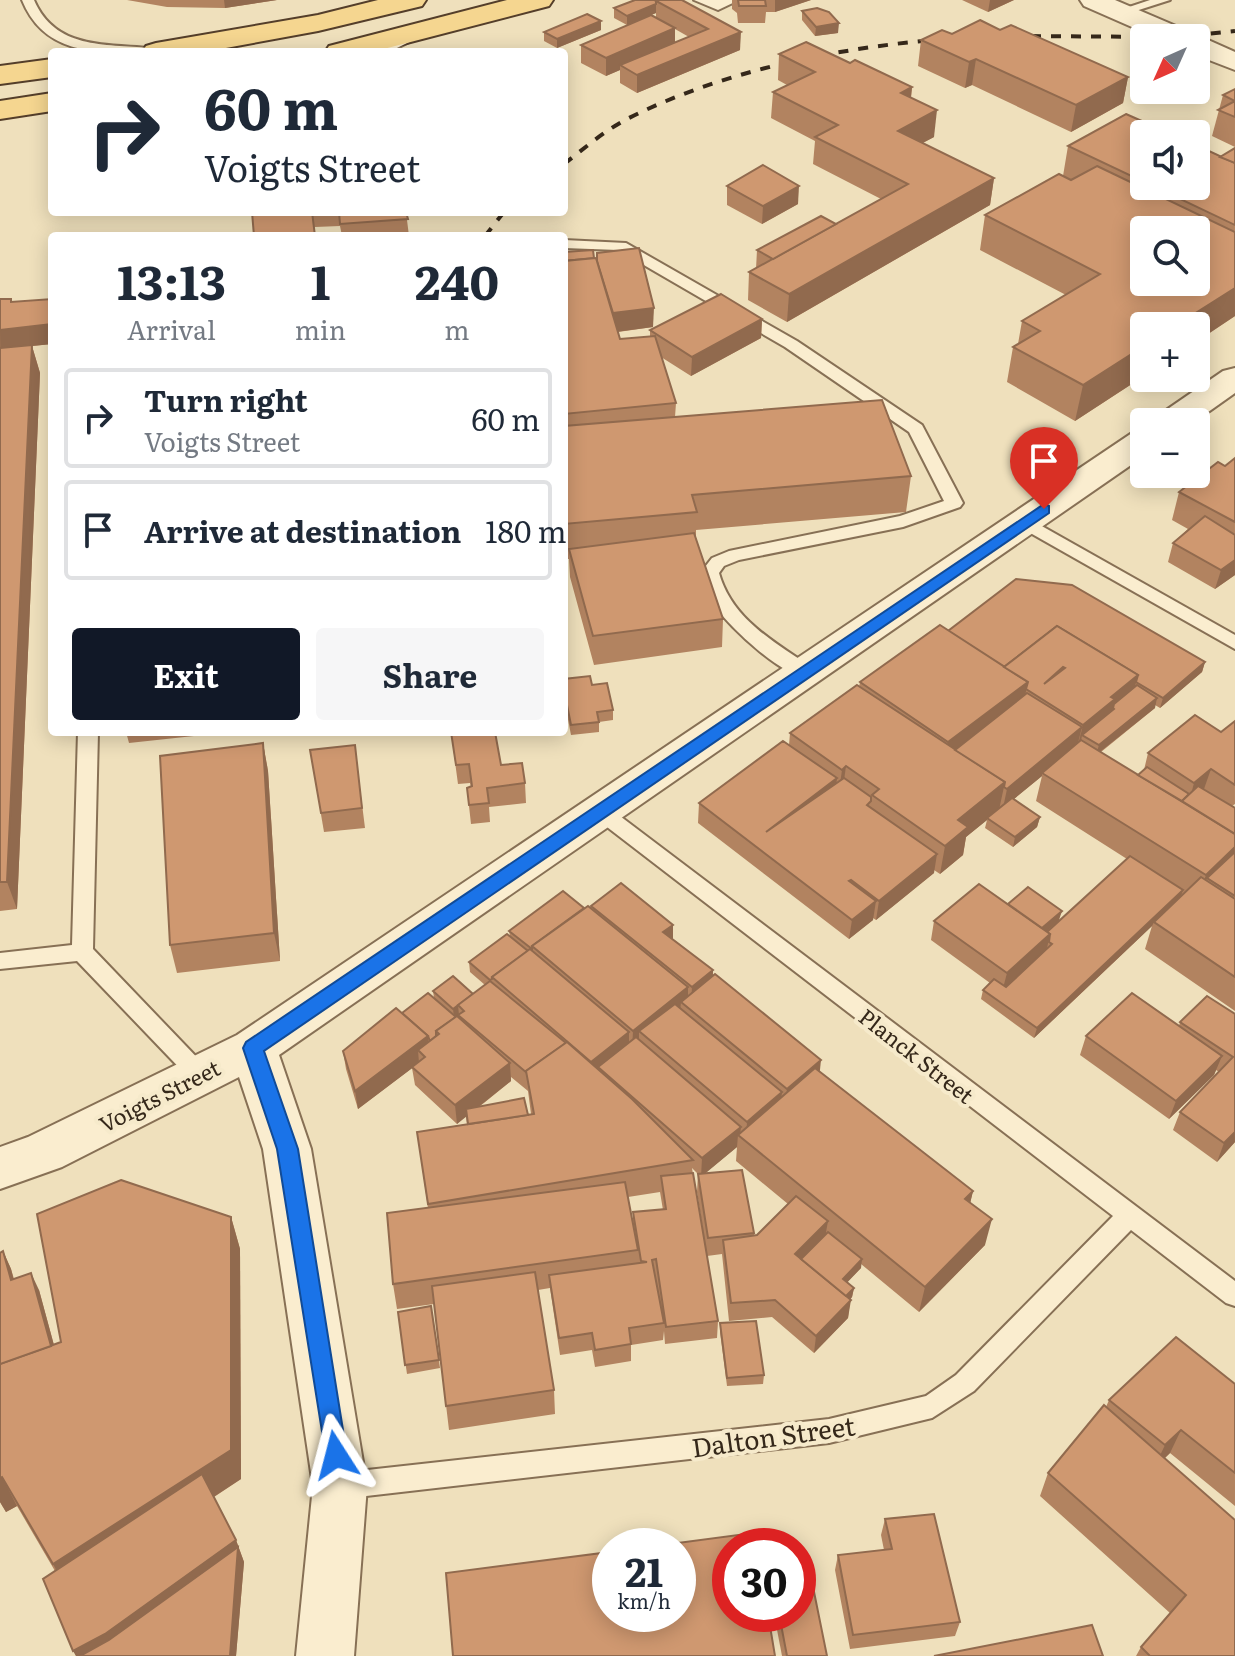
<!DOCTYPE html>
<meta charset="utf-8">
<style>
body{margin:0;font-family:Literata,serif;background:#f6f6f7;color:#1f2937;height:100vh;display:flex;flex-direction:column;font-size:30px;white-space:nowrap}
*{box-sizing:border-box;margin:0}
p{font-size:26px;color:#747a83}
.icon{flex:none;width:44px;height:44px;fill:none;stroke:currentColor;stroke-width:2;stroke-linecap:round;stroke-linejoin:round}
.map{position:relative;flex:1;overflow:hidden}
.sheet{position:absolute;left:48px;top:232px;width:520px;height:504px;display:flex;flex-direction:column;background:#fff;border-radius:8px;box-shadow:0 4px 20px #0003}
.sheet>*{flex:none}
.top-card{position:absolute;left:48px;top:48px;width:520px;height:168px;border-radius:8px;box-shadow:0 4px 20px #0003;background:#fff;color:#1f2937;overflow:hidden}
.needle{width:52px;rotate:225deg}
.controls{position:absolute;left:1130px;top:24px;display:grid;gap:16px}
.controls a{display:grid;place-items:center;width:80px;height:80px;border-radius:8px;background:#fff;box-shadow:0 4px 20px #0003;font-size:40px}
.speed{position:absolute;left:592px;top:1528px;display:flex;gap:16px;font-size:40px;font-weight:700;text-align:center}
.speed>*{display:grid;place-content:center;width:104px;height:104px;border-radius:50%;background:#fff;box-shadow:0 4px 20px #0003;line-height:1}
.speed small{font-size:20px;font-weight:400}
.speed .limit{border:12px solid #d22;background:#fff;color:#111}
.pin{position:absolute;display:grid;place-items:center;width:68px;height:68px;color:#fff;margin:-82px -34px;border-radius:50% 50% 50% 0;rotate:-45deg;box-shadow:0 0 8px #0007}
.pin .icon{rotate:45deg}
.me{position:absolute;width:88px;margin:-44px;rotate:351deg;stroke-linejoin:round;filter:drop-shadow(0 0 6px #0008)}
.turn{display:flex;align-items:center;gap:28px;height:168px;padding:0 24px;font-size:36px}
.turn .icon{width:104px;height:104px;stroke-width:2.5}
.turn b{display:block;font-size:56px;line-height:68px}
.eta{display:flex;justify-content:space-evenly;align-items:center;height:136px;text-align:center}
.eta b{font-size:48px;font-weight:700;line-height:56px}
.cta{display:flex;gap:16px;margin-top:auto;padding:16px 24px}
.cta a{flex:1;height:92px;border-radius:8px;background:#111827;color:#fff;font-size:32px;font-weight:700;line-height:92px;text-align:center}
.cta a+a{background:#f6f6f7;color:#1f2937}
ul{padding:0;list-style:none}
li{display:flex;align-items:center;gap:24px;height:100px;margin:0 16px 12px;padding:0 8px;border:4px solid #e0e1e3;border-radius:8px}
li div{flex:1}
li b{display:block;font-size:30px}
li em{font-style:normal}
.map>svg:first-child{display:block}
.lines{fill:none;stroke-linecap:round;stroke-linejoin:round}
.lane-casing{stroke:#877055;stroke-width:4}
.street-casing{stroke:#877055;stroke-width:4}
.primary-casing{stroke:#543e2a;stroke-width:4}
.lane{fill:#faedcf;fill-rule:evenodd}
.street{fill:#faedcf;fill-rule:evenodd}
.primary{fill:#f5d690;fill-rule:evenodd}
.rail{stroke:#35281a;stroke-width:4;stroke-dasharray:10 10;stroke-linecap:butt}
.wall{fill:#b28360;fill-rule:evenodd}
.shaded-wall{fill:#916a4e}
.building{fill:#cf9870;stroke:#916a4e;stroke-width:2;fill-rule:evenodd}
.route{fill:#1a73e8;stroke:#114b97;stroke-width:2}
.labels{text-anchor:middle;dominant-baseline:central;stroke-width:8;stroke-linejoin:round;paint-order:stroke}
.street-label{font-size:22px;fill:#35281a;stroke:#f6eacb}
.near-street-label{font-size:26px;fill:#35281a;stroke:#f6eacb}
</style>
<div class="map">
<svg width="1235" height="1656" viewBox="0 0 1235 1656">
<rect width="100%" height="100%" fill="#efe0bc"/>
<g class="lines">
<g class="lane-casing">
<g id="lane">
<path d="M22,0h12c21,49 70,44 116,48l6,4c-53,0 -110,7 -134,-52z"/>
<polygon points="694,0 739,0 718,10"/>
<polygon points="1150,0 1170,0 1120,16 1114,12"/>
<polygon points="406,35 417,38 389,52 372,52"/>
<path d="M564,240l62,3 171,98 125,84 41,78 -3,4 -57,20 -164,33 -15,6 -5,7c13,46 54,68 92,94l2,5 -2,5c-22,6 -83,-51 -95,-70 -7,-11 -11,-22 -15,-35l11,-14 17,-7 171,-35 44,-15 -35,-69 -124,-85 -167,-97 -54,-2z"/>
<polygon points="1024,516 1235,635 1235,649 1018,526 1015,522"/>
<polygon points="78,732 98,732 93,949 208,1069 211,1075 208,1081 200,1084 192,1081 77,961 0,969 0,953 72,945"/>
<polygon points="601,805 608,807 1235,1281 1235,1306 1226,1303 1131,1230 974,1391 932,1418 829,1443 340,1499 331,1495 327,1486 331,1477 340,1473 829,1419 926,1396 956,1375 1113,1216 594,817 591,812 594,807"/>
</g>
</g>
<g class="street-casing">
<g id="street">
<polygon points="1080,0 1115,0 1190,32 1193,38 1206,39 1235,52 1235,70 1196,55 1196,38 1157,38 1084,6"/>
<polygon points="1235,368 1235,393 1194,422 1154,422 1159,415 1223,371"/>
<polygon points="1144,429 1144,456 279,1055 311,1149 367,1486 354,1656 296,1656 313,1486 263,1149 239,1077 62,1167 0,1189 0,1147 28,1137 237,1035 1132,433"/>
</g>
</g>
<g class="primary-casing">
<g id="primary">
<polygon points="378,0 426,0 422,6 318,31 204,52 142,52 146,46 156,43 318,15"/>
<polygon points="507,0 553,0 549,6 372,52 325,52 329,46"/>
<polygon points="52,59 52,77 0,84 0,66"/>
<polygon points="52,93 52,111 0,119 0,101"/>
</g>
</g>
<use href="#lane" class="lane"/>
<use href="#street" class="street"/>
<use href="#primary" class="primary"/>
<g class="rail">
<polyline points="1011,36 1178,37 1235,31"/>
<path d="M564,164c21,-16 41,-34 65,-46 96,-48 208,-70 314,-79"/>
<polyline points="485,236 504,212"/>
</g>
</g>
<g class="wall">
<polygon points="127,0 277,0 225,8 167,7"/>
<path d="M635,0h47l58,50 -103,43 -17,-10v-13l-14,6 -25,-13v-18l75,-27v-5l-29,12 -13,-7v-10zM675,29l14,8 -14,5z"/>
<polygon points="732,0 811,0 775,12 766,12 765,23 738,23 737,13 732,9"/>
<polygon points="962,0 1014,0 988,12"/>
<polygon points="802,11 838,33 815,36 802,20"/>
<polygon points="601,30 557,48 544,41 544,32"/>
<polygon points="1000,30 1128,77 1123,103 1071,132 972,85 965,88 918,66 921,40 952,34"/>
<polygon points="779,54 850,63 912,87 911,98 934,137 922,143 994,178 990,205 787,322 748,300 749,272 756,269 757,250 836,224 881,199 813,164 815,141 771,118 773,92 787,85 778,80"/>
<polygon points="1235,89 1235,147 1212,136 1223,95"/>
<polygon points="1144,134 1144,186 1196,186 1220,157 1235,148 1235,316 1196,342 1196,326 1144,326 1144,376 1075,421 1007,382 1013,347 1018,344 1022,321 1066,295 980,250 985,215 1063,176 1068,146"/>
<polygon points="727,186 798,204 762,224 727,205"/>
<polygon points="252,212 406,212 409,236 342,236 340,226 315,227"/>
<polygon points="564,252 594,258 653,327 618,332 620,339 650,337 650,330 762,319 761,338 691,376 661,357 676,403 675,417 911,476 906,512 696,530 696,539 723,619 722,647 594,665 570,577 569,559 564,559"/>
<polygon points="0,299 11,299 12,302 52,299 52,344 32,346 40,373 17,909 0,911"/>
<polygon points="1235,458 1235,575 1215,589 1168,562 1173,543 1188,529 1172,520 1179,492 1225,466"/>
<polygon points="948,631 1205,662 1202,672 1160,708 1155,705 1155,708 1101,752 1138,775 1144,770 1148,753 1221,732 1235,721 1235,804 1232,806 1204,789 1235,808 1235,1011 1145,949 1152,926 1034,1038 981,999 983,990 990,983 931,940 934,921 1008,904 1060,920 1127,859 1036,801 1042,776 1014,799 1040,817 1037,827 1013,847 985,828 987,820 966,837 963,855 940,874 934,870 934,873 876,920 873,918 873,920 849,939 698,823 699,803 789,745 790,733 859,687 860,682"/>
<polygon points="564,679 613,710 613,720 599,722 599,732 571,735 564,699"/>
<polygon points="126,732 231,732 129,743"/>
<polygon points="451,732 501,765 525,783 526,803 489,807 490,822 471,824 467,788 471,787 470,783 458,784"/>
<polygon points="263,743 268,771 280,961 177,973 170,945"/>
<polygon points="310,750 357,764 365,828 324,832"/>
<path d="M591,906l82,19v14l40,31v6l107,96 153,119 -3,12 15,42 -66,67 -58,-48v4l-14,14 7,6 -2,9 -2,3 -2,18 -34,35 -42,-36 -43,4 -7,-67 -15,2 -10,-64 1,-18 -6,-6 26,153 -1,17 -52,6 -1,-13 -1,9 -32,5v16l-36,6 -3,-17 -32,5 -10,-67 -12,2 16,100 1,24 -106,16 -15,-126 -37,5 -4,-25 35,-76 -11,-76 50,-8 -1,-8 -9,8 -42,-39 -3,-17 -54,41 -12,-40 -3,-18 59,-38 32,-15 -1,-7 40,3 12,-9 -15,-13 -1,-10 41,-26 -1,-5 75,-23h7zM511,1077l17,14 3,23 -52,-7 32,-26zM737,1147l-1,14 52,43 -31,31 -3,1v-3l-49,-60zM660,1192l3,18 -30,2v12l-5,-27z"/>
<polygon points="1235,1014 1235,1142 1217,1162 1173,1130 1180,1112 1219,1072 1216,1070 1214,1075 1169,1119 1080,1055 1086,1036 1179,1026 1180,1022"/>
<polygon points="231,1217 240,1249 241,1479 214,1497 236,1540 244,1562 236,1656 76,1656 55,1571 17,1506 6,1512 0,1502 0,1253 3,1251 11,1269 14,1279 39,1290 54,1345 61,1342"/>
<polygon points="431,1306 440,1368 407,1374 398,1312"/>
<polygon points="720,1323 764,1375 763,1384 727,1386 720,1332"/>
<polygon points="1235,1384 1235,1506 1170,1453 1165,1458 1235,1656 1136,1656 1141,1647 1170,1613 1040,1496 1048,1473 1106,1407 1109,1400"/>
<polygon points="885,1519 960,1622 955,1636 850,1649 835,1570 838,1555 884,1550 881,1535"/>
<polygon points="774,1614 798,1614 827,1656 782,1656"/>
</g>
<g class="shaded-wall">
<polygon points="224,0 277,0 225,8"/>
<polygon points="775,0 811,0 775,12"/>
<polygon points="990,0 1014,0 988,12"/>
<polygon points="656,4 656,13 627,25 627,16"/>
<polygon points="601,21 601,30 557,48 557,39"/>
<polygon points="839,23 838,33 815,36 816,27"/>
<polygon points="675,28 675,46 620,65 620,70 606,76 606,58"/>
<polygon points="741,32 740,50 637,93 637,75"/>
<polygon points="976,59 972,85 965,88 969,62"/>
<polygon points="1128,77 1123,103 1071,132 1076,105"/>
<polygon points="912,87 909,114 901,93"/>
<polygon points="937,110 934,137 895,158 898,131"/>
<polygon points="994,178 990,205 787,322 789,294"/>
<polygon points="799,186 798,204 762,224 763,206"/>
<polygon points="1235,288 1235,316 1196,342 1196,326 1175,326"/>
<polygon points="654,308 653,327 608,333 608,314"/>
<polygon points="762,319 761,338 691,376 692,357"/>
<polygon points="52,324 52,344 32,346 40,373 17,909 7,882 0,330"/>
<polygon points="1144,346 1144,376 1075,421 1083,385"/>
<polygon points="1235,560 1235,575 1215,589 1221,570"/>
<polygon points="1205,662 1202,672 1160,708 1163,698"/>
<polygon points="1138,675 1133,694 1114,709 1113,708 1110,719 1082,735 1081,742 1078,745 1083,725 1111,697"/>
<polygon points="1028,682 1022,710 943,770 948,742"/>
<polygon points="1157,698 1155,708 1096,755 1099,745"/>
<polygon points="1082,727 1077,747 1042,773 1042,776 1003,808 1007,789"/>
<polygon points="263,743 268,771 280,961 274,933"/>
<polygon points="846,766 842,795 838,798 842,770"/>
<polygon points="1211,769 1204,789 1189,802 1194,783"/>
<polygon points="837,778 835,797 766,832"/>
<polygon points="1005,782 999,810 987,818 987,820 966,837 963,855 940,874 945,846 958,820"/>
<polygon points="1040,817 1037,827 1013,847 1015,837"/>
<polygon points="1235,847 1235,862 1207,878 1199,900 1196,903 1206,875"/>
<polygon points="937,854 934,873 876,920 879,901"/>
<polygon points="1183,890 1180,899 1154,922 1152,926 1034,1038 1037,1028"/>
<polygon points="876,901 873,920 849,939 852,920"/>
<polygon points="1062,911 1059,920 1034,943 1036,933"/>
<polygon points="673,925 673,944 663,932"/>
<polygon points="1050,934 1046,953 1002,992 1007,973"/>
<polygon points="713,970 712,989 691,1006 692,987"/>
<polygon points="688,987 688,1006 681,1002 680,1012 639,1031 639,1044 632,1050 633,1031"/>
<polygon points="473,994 458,1005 459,1015 454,1018 453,1009"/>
<polygon points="629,1032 629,1051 598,1067 598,1075 591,1062"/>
<polygon points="428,1036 430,1055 425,1057 418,1050 419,1063 358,1109 355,1091"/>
<polygon points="1222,1056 1214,1075 1169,1119 1176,1101"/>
<polygon points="821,1060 819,1079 785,1107 787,1089"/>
<polygon points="510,1063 511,1081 457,1124 455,1105"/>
<polygon points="782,1092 780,1110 746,1140 747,1122"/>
<polygon points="741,1127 740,1136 738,1135 737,1147 701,1177 702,1158"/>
<polygon points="1235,1132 1235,1142 1217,1162 1224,1143"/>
<polygon points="973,1191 967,1217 965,1199"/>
<polygon points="231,1217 240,1249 241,1479 68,1592 53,1564"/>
<polygon points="992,1219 985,1245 919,1312 925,1287"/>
<polygon points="828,1221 825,1238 799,1265 795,1254"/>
<polygon points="3,1251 11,1269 18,1297 11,1280"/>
<polygon points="862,1259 861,1268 842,1288 843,1279"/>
<polygon points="31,1273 39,1290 59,1364 0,1386"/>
<polygon points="854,1288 852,1297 841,1309 843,1300"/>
<polygon points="851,1300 848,1318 814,1353 816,1336"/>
<polygon points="1181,1430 1170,1453 1154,1468 1165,1445"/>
<polygon points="2,1477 17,1506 6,1512 0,1502 0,1478"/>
<polygon points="236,1540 244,1562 236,1656 76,1656 73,1651"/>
</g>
<g class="building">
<polygon points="635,0 659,0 656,1 656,4 627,16 614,8"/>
<polygon points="659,0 682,0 741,32 637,75 620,65 708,29 656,1"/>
<polygon points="738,0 765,0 766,6 739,6"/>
<polygon points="817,8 829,12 839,23 816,27 802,11"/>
<polygon points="587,14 601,21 557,39 544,32"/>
<polygon points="651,15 675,28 606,58 581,45"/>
<polygon points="980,20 1000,30 1011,25 1128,77 1076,105 976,59 969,62 921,40 942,30 952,34"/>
<polygon points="806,42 850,63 855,60 912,87 901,93 937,110 898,131 994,178 789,294 749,272 908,184 815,137 838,125 773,92 815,72 779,54"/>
<polygon points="1235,89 1235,117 1218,110 1235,101 1223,95"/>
<polygon points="1126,114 1171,134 1144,134 1144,182 1068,146"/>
<polygon points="1196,145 1235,163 1235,225 1153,186 1196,186"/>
<polygon points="1235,148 1235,163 1220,157"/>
<polygon points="763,165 799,186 763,206 727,186"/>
<path d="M1097,166l138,66v56l-60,38h-31v20l-61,39 -70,-38 27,-16 -18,-10 78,-47 -115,-59 74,-41 12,6zM1144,230h52v52h-52z"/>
<polygon points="252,212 312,212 315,236 254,236"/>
<polygon points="339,212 406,212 408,219 340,224"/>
<polygon points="821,216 836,224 773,259 757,250"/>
<polygon points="639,248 654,308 613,313 597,261 597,253"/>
<polygon points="593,250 594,258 564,261 564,252"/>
<polygon points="596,258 620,339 655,336 676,403 564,414 564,261"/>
<polygon points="721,294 762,319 692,357 650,330"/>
<polygon points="0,299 11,299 11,302 52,299 52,324 0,330"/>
<polygon points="32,345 7,882 0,882 0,348"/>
<polygon points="882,400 911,476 692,495 697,512 564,524 564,426"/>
<polygon points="1235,458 1235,522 1179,492 1218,462 1225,466"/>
<polygon points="1205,516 1235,535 1235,560 1221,570 1173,543"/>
<polygon points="694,533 723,619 593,636 569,549"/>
<polygon points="1016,579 1072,585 1205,662 1163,698 1136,682 1138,675 1057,626 1004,667 948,631"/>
<polygon points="940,625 1028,682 948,742 860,682"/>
<path d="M1057,626l81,49 -27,22 4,2 -32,26 -57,-36 2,-7 -24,-15zM1063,667l2,1 -21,16z"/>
<polygon points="590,676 592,685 607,683 613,710 597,712 599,722 571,725 564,690 564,679"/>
<polygon points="857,685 1005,782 958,820 968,827 945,846 872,795 879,789 846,766 842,770 790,733"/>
<polygon points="1137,685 1157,698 1099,745 1082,735 1114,709 1113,708 1114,704"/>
<polygon points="1027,693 1082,727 1007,789 1004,787 1005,782 955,750"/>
<polygon points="1195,715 1221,732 1235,721 1235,785 1211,769 1194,783 1148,753"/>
<polygon points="451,732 495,732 501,765 522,763 525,783 487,788 489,803 469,805 467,788 472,786 469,764 456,765"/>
<polygon points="1081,740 1235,834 1235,847 1206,875 1042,773"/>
<polygon points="783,741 837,778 766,832 844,778 871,797 871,801 867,805 937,854 879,901 851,880 849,881 876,901 852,920 699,803"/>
<polygon points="263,743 274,933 170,945 160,756"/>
<polygon points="355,745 362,808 321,813 310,750"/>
<polygon points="1147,767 1189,794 1182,801 1138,775"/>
<polygon points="1198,786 1235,808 1235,834 1182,801"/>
<polygon points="1012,798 1040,817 1015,837 987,818"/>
<polygon points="1235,852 1235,896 1207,878"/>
<polygon points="1130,856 1183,890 1037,1028 983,990 994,979 1006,987 1052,944 1049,942 1050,934 1047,932"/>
<polygon points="1201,877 1235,899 1235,977 1154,922"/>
<polygon points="621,883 673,925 663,932 713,970 692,987 591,906"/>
<polygon points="979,884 1050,934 1007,973 934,921"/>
<polygon points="1028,887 1062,911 1042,928 1008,904"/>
<polygon points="563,891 584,908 532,946 532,949 509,931"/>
<polygon points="588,906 688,987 633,1031 532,946"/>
<polygon points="507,934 528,951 492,977 492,979 490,980 469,962"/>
<polygon points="530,949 629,1032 591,1062 492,977"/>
<polygon points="715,974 821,1060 787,1089 681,1002"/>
<polygon points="453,976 473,994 453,1009 433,991"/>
<polygon points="490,981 566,1043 526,1071 527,1073 458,1015 464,1011 458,1005"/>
<polygon points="428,993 456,1017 436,1031 436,1036 430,1041 428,1036 402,1013"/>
<polygon points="1132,993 1222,1056 1176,1101 1086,1036"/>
<polygon points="1207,996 1235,1014 1235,1132 1224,1143 1180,1112 1233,1057 1180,1022"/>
<polygon points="675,1004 782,1092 747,1122 639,1031"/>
<polygon points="396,1008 428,1036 355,1091 343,1051"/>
<polygon points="457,1016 510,1063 455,1105 412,1067 425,1057 418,1050 439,1034 436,1031"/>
<polygon points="636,1037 741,1127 702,1158 598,1067"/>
<polygon points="567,1042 632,1099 693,1160 428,1204 417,1132 534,1114 526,1071"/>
<polygon points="815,1068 973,1191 965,1199 992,1219 925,1287 738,1135"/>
<polygon points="524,1098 528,1115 468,1124 466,1109"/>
<polygon points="742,1170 754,1233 708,1238 698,1174"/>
<polygon points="693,1173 718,1321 666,1327 656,1259 652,1260 664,1323 629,1328 631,1344 595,1350 592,1333 559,1338 549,1275 647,1262 641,1261 633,1212 666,1209 661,1176"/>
<polygon points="121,1180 231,1217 231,1450 53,1564 2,1477 0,1478 0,1364 61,1342 37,1214"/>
<polygon points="625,1182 638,1250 393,1284 387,1213"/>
<polygon points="796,1196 828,1221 795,1254 851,1300 816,1336 775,1300 731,1303 723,1240 757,1235"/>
<polygon points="828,1232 862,1259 843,1279 854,1288 846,1296 801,1259"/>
<polygon points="3,1251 11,1280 31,1273 51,1346 0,1364 0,1253"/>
<polygon points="535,1272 554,1390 446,1406 432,1286"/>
<polygon points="431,1306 439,1360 405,1365 398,1312"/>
<polygon points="756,1321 764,1375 727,1378 720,1323"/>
<polygon points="1176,1337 1235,1384 1235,1473 1181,1430 1165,1445 1109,1400"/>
<polygon points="1104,1405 1235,1520 1235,1656 1150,1656 1141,1647 1186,1595 1048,1473"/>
<polygon points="202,1474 236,1540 105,1634 73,1651 43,1579"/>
<polygon points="934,1514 960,1622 853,1635 838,1555 892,1549 885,1519"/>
<polygon points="753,1533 756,1546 730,1546 730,1614 768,1614 775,1656 453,1656 446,1573 610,1552 610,1614 678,1614 678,1546 655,1546"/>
<polygon points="238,1547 230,1656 80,1656 109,1640"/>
<polygon points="812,1582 827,1656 787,1656 779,1614 798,1614 798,1585"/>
<polygon points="1092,1625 1103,1656 934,1656"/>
</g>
<polygon class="route" points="1044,504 1049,506 1049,513 264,1051 298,1149 347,1455 344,1463 336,1466 327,1463 277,1149 243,1048 246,1042"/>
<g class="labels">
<g class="street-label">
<text transform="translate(917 1055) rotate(38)">Planck Street</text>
<text transform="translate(159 1095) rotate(-27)">Voigts Street</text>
</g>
<g class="near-street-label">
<text transform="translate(773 1435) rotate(-8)">Dalton Street</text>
</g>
</g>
</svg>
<div class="controls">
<a><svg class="needle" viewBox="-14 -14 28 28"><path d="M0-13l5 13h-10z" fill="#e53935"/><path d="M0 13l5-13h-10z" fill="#747a83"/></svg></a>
<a><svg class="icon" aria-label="sound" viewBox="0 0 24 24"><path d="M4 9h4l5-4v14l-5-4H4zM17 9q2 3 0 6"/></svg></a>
<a><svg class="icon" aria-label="search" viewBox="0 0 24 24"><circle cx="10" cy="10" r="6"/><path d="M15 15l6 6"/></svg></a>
<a>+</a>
<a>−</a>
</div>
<div class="speed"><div>21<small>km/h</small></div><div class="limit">30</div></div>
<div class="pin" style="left:1044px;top:509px;background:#d93025"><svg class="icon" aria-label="arrive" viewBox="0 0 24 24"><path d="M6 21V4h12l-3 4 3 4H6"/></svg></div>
<svg class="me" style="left:336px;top:1455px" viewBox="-20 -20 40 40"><path d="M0-17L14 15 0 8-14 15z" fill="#1a73e8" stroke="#fff" stroke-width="4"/></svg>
<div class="top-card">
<div class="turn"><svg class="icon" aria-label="right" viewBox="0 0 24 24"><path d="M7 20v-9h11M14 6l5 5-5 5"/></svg><div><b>60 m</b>Voigts Street</div></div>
</div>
<section class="sheet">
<div class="eta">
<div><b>13:13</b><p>Arrival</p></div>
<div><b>1</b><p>min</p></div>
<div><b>240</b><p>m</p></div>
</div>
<ul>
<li><svg class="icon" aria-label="right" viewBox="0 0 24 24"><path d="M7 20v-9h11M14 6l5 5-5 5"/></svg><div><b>Turn right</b><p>Voigts Street</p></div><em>60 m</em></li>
<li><svg class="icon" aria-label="arrive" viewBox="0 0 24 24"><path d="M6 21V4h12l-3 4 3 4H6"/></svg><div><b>Arrive at destination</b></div><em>180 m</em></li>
</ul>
<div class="cta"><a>Exit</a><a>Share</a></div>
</section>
</div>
